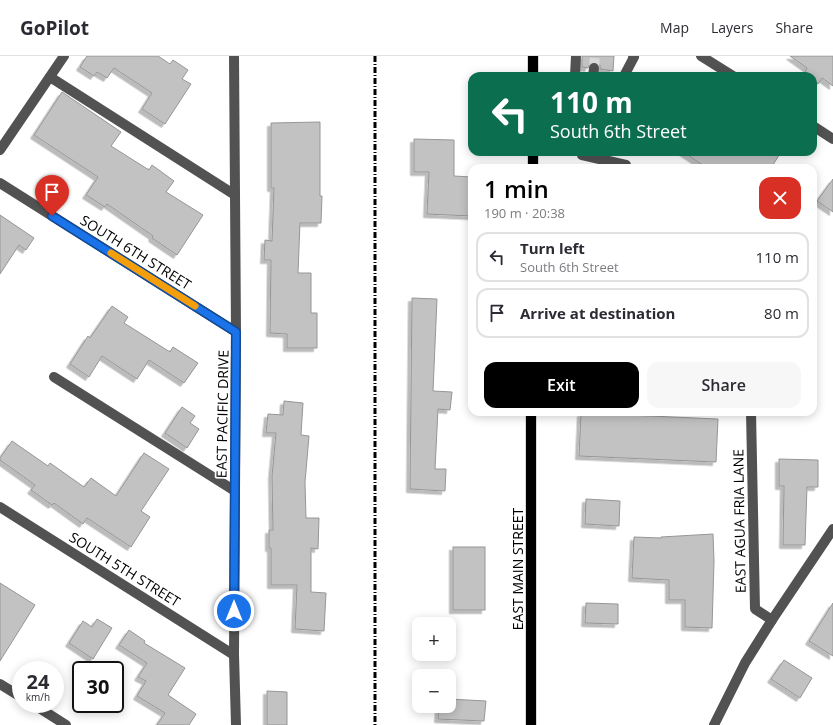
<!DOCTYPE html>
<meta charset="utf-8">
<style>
body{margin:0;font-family:"Open Sans",sans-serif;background:#f7f7f7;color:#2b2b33;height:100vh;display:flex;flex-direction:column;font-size:15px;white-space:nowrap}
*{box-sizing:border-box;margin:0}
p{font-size:13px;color:#7c7c81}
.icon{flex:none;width:22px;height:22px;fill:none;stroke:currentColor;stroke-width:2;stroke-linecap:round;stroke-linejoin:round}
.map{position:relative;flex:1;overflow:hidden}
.sheet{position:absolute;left:468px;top:108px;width:349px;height:252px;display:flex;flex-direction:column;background:#fff;border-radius:12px;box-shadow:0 2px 10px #0003}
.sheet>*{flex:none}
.banner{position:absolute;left:468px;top:16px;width:349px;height:84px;border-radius:12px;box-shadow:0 2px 10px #0003;background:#0b6e4f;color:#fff;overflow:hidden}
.controls{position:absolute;left:412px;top:561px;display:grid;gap:8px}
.controls a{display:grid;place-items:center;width:44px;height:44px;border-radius:8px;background:#fff;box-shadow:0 2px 10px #0003;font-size:20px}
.speed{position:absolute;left:12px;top:605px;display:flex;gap:8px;font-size:20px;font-weight:700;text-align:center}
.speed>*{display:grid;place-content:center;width:52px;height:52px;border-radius:50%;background:#fff;box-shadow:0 2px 10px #0003;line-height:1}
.speed small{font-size:10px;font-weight:400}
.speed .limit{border:2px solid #111;border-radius:6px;background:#fff;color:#111}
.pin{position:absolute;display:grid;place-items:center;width:34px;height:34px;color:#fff;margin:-41px -17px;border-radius:50% 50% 50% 0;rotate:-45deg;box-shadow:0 0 4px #0007}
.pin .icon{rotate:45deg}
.me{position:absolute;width:44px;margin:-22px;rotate:0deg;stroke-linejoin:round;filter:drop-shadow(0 0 3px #0008)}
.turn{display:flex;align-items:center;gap:14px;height:84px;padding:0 16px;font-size:18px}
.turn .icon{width:52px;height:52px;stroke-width:2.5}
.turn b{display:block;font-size:28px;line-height:34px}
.round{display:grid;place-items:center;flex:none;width:42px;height:42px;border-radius:12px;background:#f7f7f7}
.overview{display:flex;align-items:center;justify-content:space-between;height:68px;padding:0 16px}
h1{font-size:24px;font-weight:600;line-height:30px;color:#000}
.action{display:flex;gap:8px;margin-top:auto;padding:8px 16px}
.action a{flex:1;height:46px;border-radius:12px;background:#000;color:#fff;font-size:16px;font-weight:600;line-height:46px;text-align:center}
.action a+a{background:#f7f7f7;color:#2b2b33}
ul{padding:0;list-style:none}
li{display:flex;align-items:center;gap:12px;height:50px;margin:0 8px 6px;padding:0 8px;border:2px solid #e1e1e2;border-radius:12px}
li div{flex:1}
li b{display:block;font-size:15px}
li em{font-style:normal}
header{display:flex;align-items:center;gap:24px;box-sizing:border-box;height:56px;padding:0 20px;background:#fff;border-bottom:1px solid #e1e1e2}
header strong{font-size:19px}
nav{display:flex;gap:22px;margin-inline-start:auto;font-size:14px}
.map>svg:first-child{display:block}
.building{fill:#c2c2c2;stroke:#969696;filter:url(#shadow)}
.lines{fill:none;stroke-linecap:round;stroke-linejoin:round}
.minor-tunnel{stroke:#d9d9d9;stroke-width:10;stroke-dasharray:10 5;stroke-linecap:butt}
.major-casing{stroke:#dbdbdb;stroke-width:12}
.minor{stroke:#525252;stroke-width:10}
.major{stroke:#000;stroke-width:10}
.rail{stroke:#000;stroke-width:3;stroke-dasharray:6 2 1 2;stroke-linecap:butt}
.route-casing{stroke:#114b97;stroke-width:10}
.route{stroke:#1a73e8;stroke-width:7}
.slow{stroke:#f59e0b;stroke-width:7}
.labels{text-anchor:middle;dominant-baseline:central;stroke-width:3.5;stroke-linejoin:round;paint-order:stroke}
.street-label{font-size:14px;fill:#000;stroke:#fff}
</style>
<header>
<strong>GoPilot</strong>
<nav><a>Map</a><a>Layers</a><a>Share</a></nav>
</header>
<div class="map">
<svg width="833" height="669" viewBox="0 0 833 669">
<defs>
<filter id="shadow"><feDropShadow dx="-3.5" dy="3.5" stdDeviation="0" flood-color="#0004"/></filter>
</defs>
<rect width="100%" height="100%" fill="#fff"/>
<g class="building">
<polygon points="87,0 158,0 170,8 173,4 188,14 182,23 191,28 165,68 142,53 152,37 114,12 107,22 97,16 94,20 80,11"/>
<polygon points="582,0 614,0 613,15 600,13 600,9 595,6 591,6 588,12 582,11"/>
<polygon points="790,0 833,0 833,30 822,22 818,28 813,24 813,20 807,20 804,18 807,12"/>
<polygon points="62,36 121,76 111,90 149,114 152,109 174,125 166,136 203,159 177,199 152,182 153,180 107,148 105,151 86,139 98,121 34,79"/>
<polygon points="320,66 320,140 322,140 321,167 300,167 298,217 311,217 311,257 317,257 317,292 287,292 287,278 270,277 271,204 264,204 265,184 272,185 274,132 271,132 271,67"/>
<polygon points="414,83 454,84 454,120 472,121 472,160 427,158 429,116 414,116"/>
<polygon points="683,96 781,96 771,112 707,112"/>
<polygon points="833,123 833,156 817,145"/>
<polygon points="0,159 34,182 26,194 19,189 0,218"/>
<polygon points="412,242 437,243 433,335 452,336 450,354 438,353 435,413 446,413 445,435 410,433"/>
<polygon points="112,250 128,261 124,267 170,296 173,291 198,307 184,327 149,304 137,323 102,300 89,321 70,308 88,280 90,282"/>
<polygon points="284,345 303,347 301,379 309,380 305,426 306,462 319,462 318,493 311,492 311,536 326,537 324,575 295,573 297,529 271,529 271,492 269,492 269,474 273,474 272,420 276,377 266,377 268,358 283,359"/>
<polygon points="182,351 195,360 190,367 199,373 187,392 165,377"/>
<polygon points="581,357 718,363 716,406 579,400"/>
<polygon points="12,385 48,410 50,407 84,431 91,422 116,440 144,397 169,413 141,455 150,461 131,491 87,462 83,468 54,447 52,449 31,434 35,429 0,404 0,402"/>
<polygon points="779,403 818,404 818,431 807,431 805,489 783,489 784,430 779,430"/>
<polygon points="586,443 620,445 619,470 585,468"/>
<polygon points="713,478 714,505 712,572 685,571 685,544 669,544 669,524 632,522 634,481 661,482 661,481"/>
<rect x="453" y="491" width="32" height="63"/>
<polygon points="0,527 35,549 0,605"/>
<polygon points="586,547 618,548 618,568 585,567"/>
<polygon points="833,547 833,600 809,585"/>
<polygon points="97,563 112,572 93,603 69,587 83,565 92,571"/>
<polygon points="129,574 145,585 144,587 185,612 168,639 196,658 189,669 157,669 165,657 137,640 146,625 138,621 147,607 119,589"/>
<polygon points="784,604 812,622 800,642 771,623"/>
<polygon points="267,635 287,636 287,669 267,669"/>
<polygon points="449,643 486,645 484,665 438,663 439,650 449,650"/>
</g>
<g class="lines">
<polyline class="minor-tunnel" points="594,12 595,0"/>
<g class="major-casing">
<g id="major">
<polyline points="533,20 533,0"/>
<polyline points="533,112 533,96"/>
<polyline points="531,356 531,669"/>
</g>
</g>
<g class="minor">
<polyline points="234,0 236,276 234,599 236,669"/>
<polyline points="701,0 733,20"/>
<polyline points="575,20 576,0"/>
<polyline points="593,20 594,12"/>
<polyline points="624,20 634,1 633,0"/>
<polyline points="50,21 235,139"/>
<polyline points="813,70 833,83"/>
<polyline points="0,94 64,0"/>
<polyline points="582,96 582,99 626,109"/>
<polyline points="0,127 236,276"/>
<polyline points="54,321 235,435"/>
<polyline points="751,356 755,553 772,564"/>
<polyline points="0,451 234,599"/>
<polyline points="0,628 21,641"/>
<polyline points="33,648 66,669"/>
<polyline points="714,669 745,607 772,564 833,473"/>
</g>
<use href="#major" class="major"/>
<polyline class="rail" points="375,0 375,669"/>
</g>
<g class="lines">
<g class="route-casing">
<polyline id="route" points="52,160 236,276 234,555"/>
</g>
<use href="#route" class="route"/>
<polyline class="slow" points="111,197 195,250"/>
</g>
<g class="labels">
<g class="street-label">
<text transform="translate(136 196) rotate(32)">SOUTH 6TH STREET</text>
<text transform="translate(222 358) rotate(-89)">EAST PACIFIC DRIVE</text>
<text transform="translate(739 465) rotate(-91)">EAST AGUA FRIA LANE</text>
<text transform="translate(125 513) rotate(32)">SOUTH 5TH STREET</text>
<text transform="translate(517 513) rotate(-90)">EAST MAIN STREET</text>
</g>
</g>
</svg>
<div class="controls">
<a>+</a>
<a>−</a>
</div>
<div class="speed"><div>24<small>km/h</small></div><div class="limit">30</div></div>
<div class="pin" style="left:52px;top:160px;background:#d93025"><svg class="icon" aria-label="arrive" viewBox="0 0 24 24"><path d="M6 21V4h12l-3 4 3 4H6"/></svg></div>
<svg class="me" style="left:234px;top:555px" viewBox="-20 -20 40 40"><circle r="17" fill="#1a73e8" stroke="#fff" stroke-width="3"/><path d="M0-11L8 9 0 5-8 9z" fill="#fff"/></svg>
<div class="banner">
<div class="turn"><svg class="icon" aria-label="left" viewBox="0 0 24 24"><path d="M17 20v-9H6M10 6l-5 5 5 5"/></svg><div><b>110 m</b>South 6th Street</div></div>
</div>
<section class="sheet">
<div class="overview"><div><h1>1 min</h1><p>190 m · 20:38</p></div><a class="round" style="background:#d93025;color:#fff"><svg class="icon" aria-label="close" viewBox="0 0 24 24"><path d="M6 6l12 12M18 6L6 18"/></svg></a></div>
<ul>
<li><svg class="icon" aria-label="left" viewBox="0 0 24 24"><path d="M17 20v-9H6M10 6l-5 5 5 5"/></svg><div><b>Turn left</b><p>South 6th Street</p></div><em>110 m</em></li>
<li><svg class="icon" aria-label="arrive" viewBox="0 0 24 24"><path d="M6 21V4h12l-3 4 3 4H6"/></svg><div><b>Arrive at destination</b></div><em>80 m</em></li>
</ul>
<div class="action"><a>Exit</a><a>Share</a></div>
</section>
</div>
